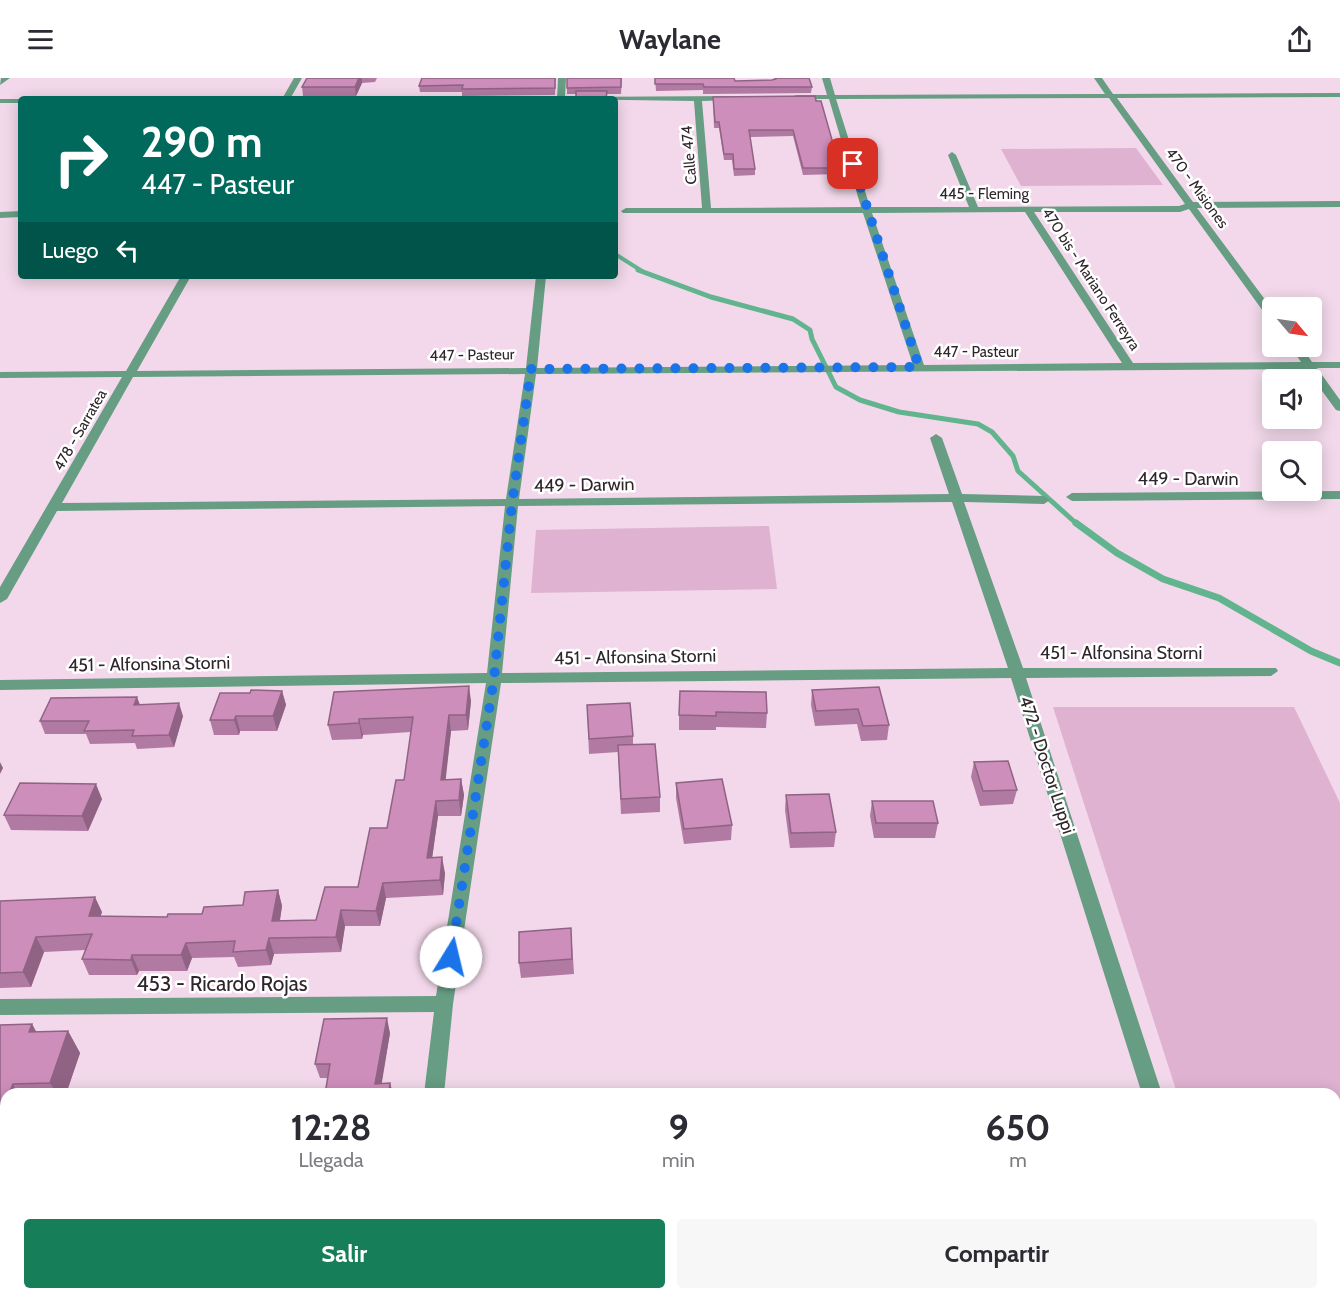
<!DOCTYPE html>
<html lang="es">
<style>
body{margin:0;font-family:Cabin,sans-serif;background:#f7f7f7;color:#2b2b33;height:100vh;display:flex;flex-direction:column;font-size:22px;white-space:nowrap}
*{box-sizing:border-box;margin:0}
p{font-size:20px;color:#7c7c81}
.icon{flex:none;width:33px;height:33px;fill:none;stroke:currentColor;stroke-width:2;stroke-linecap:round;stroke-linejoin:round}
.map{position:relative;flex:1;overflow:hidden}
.panel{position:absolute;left:0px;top:1010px;width:1341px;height:212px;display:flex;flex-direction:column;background:#fff;border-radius:18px 18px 0 0;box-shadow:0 3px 15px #0003}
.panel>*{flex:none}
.top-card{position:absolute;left:18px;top:18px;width:600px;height:183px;border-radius:6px;box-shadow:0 3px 15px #0003;background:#00695c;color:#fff;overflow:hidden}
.needle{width:39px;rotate:119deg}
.tools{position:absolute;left:1262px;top:219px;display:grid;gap:12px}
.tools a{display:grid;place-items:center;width:60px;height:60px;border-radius:6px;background:#fff;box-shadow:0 3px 15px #0003;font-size:30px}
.pin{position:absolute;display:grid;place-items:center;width:51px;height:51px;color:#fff;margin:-26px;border-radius:12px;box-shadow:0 3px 9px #0006}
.me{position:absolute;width:66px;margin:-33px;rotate:9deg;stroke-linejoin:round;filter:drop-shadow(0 0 4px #0008)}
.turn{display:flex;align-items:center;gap:21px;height:126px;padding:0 24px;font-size:27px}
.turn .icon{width:78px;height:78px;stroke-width:2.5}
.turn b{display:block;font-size:42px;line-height:51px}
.then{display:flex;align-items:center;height:57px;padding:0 24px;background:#0003;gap:12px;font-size:22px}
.eta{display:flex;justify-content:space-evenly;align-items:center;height:102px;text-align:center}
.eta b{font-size:36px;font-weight:800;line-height:42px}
.primary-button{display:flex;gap:12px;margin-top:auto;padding:12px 24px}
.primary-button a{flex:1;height:69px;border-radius:6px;background:#167e58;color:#fff;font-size:24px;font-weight:800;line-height:69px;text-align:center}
.primary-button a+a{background:#f7f7f7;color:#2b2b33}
header{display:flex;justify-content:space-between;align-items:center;height:78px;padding:0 24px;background:#fff;font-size:27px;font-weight:800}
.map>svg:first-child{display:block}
.green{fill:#dfb2d1}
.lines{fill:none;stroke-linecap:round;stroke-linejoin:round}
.stream-far2{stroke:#62b48f;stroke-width:4}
.stream-far1{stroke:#62b48f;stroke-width:5}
.stream{stroke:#62b48f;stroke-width:7}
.street{fill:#669d83;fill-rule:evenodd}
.wall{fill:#b17aa2}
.shaded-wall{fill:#906384}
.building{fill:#ce8ebc;stroke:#906384;stroke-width:1.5}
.route{stroke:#1a73e8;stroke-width:10;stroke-dasharray:0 18}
.labels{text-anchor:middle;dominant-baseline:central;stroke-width:5;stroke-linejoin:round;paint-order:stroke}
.far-street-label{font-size:15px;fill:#2f262c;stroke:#fff}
.street-label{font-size:18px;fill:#2f262c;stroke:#fff}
.near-street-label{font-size:21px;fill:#2f262c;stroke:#fff}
</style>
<header><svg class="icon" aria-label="menu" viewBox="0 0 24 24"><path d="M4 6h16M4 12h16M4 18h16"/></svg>Waylane<svg class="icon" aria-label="share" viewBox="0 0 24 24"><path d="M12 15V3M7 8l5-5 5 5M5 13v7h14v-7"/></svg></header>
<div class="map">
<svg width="1340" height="1220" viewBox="0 0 1340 1220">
<rect width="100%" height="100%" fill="#f2d8ea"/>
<g class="green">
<polygon points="1136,70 1163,107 1021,108 1001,71"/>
<polygon points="769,448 777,511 531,515 536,452"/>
<polygon points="1053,629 1294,629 1340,725 1340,1220 1243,1220 1242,1215 1335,1215 1335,1016 1177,1015"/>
</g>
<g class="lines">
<polyline class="stream-far2" points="615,176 642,193"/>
<polyline class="stream-far1" points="638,192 711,219 793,241 810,252 812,261 836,309 860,322 899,334 978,346 992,354 1013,378 1018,393 1078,447"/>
<polyline class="stream" points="1076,445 1117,475 1163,501 1219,520 1311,573 1340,585"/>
<g class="street">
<polygon points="1,0 10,0 0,7"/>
<polygon points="294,0 302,0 290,21 282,21"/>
<path d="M558,0h8l-1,19 171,-1 1,2 -4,2 -31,1 9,107 150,-1 -32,-108h-33l-4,-2 4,-2h31l-5,-17h8l5,17 270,-1 -11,-16h8l11,16 227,-1v4l-223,1 76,104 147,-1v6l-143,1 75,101v10l-4,-1 -79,-109 -9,3h-146l99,151 168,-1 -11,-16h11l11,16h28v6h-23l23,32v11l-4,-1 -30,-41 -770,5 -17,125 430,-5 -19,-56 6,-4 6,4 20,56 82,2 6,4 -6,4 -80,-2 59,166h253l2,3 -7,5 -245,2 136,416h-20l-131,-416 -510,5 -48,321 -9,90h-20l10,-82 -434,3v-16l436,-3 50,-313 -486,7v-10l487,-7 18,-167 -448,5 -50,88 -7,4v-16l122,-210 -122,1v-6l126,-1 55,-95h10l-54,95 389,-3 10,-92h10l-9,92 376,-3 -50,-152h-240l-2,-2 5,-3h76l-8,-107 -137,-2zM1109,20l76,106 -6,2 -201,1 -22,-52 -4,-3 -4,3 21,52h-99l-34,-108zM1025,134l97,151 -198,2 -52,-152zM525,296l-19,125 -444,4 71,-126zM952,424l56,166 -506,5 16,-167z"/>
<polygon points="0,21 22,21 21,25 0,25"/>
<polygon points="21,133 21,139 0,140 0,134"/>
<polygon points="1340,413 1340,421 1072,423 1066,419 1072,415"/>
<rect x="401" y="1215" width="22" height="5"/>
<polygon points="1205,1215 1227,1215 1229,1220 1207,1220"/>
</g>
</g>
<g class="wall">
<polygon points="307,0 377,0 375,4 362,5 356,18 303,18 302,9"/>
<polygon points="422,0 556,0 555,17 462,18 462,14 420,14 419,8"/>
<polygon points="567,0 622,0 621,16 567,16"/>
<polygon points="655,0 735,3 772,2 774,2 774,0 809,0 812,9 811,15 703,16 703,12 656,13"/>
<polygon points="815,18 840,90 840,96 803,97 793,58 750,59 755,91 755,97 734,98 732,82 724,82 719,50 714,50 713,19"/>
<polygon points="879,609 889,647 887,662 861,663 857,646 815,648 811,627 812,612"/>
<polygon points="282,613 286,627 277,653 240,653 239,657 214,657 210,642 250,615"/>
<polygon points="766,614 767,635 766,650 716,649 716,652 679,652 679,637"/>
<polygon points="471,623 468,652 451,653 445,702 461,701 464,717 461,738 438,738 432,780 445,795 443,817 386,820 380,848 345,848 341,874 274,876 271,887 238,889 234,879 192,880 187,893 139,893 137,897 89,897 82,881 85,872 44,874 31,909 0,910 0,823 102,834 100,838 167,839 202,836 243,827 278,812 282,828 280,843 316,842 358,809 387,750 404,702 411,654 363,657 362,661 332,662 328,647"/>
<polygon points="140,626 183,638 174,669 137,671 135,665 90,666 86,656 45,656 40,643"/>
<polygon points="587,627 633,658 633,667 660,719 660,734 621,736 618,674 589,676"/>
<polygon points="974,684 1017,712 1013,726 980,728 971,699"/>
<polygon points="676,705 732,747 731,762 684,766 676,720"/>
<polygon points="786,717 836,754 834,769 790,770 785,732"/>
<polygon points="102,721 88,753 11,752 4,737"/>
<polygon points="872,723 938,745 935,760 874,760 870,738"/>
<polygon points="572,865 574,896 521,900 519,885"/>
<polygon points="32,946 36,954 68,953 80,975 66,1016 6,1016 6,1048 0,1048 0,947"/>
<polygon points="390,955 381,1006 390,1005 393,1016 325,1016 328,1000 320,1000 315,986"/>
<polygon points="1340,1197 1340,1220 1271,1220 1269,1215 1335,1215"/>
</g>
<g class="shaded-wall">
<polygon points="359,0 362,0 362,5 356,18 355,9"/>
<polygon points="469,608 471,623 468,652 466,637"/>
<polygon points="282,613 286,627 277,653 273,638"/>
<polygon points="137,619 142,632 134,627"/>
<polygon points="179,625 183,638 174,669 169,657"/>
<polygon points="449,637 451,653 444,717 441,702"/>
<polygon points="236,638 240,653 239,657 234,642"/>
<polygon points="359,641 363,657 362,661 359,645"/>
<polygon points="0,684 3,690 0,696"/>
<polygon points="461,701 464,717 461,738 459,722"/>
<polygon points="96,706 102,721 88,753 82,738"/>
<polygon points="436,723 438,738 430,795 427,780"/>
<polygon points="442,779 445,795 443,817 440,802"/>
<polygon points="383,805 386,820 380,848 376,833"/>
<polygon points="278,812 282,828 277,859 272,843"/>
<polygon points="95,819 102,834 96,853 89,838"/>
<polygon points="341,832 345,848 341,874 336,859"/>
<polygon points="36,859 44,874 31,909 23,894"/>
<polygon points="269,860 274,876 271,887 266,872"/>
<polygon points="186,865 192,880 187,893 181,877"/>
<polygon points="132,877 139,893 137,897 131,882"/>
<polygon points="387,940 390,955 380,1016 375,1006"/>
<polygon points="32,946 44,968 29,954"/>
<polygon points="68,953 80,975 66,1016 57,1016 50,1005"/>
<polygon points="390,1005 393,1016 389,1016"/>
<polygon points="13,1006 18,1016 9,1016"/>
</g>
<g class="building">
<polygon points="307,0 359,0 355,9 302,9"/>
<polygon points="422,0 555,0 555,10 462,11 463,7 419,8"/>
<polygon points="567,0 621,0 621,9 567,10"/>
<polygon points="655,0 734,0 735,3 772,2 776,1 776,0 809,0 812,9 704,9 703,6 655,6"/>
<polygon points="576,13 607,13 606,21 576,21"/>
<polygon points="815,18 816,23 821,23 840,90 803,90 793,52 749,52 755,91 734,91 733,76 724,76 719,44 715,44 713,19"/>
<polygon points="469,608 466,637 449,637 441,702 461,701 459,722 436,723 427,780 442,779 440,802 383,805 376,833 341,832 336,859 269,860 266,872 233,874 235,863 186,865 181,877 132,877 131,882 82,881 92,856 36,859 23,894 0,895 0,823 95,819 89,838 167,839 168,836 202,836 204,829 243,827 245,814 278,812 272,843 316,842 325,809 358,809 370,750 387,750 396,702 404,702 413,639 359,641 359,645 328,647 334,614"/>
<polygon points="879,609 889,647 863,648 858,631 816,633 812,612"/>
<polygon points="251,612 282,613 273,638 236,638 234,642 210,642 220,615 250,615"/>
<polygon points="680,613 766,614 767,635 716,634 716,638 679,637"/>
<polygon points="137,619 134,627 179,625 169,657 132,658 134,652 84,653 89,643 40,643 51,620"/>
<polygon points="630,625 633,658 589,661 587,627"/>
<polygon points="655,666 660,719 621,721 618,667"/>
<polygon points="1008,683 1017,712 983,713 974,684"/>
<polygon points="722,701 732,747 684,751 676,705"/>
<polygon points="20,705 96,706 82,738 4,737"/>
<polygon points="829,716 836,754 791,755 786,717"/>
<polygon points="872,723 933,723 938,745 876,745"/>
<polygon points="571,850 572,881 519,885 519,854"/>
<polygon points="387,940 375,1006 390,1005 389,1016 325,1016 330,986 315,986 324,941"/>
<polygon points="32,946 29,954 68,953 50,1005 13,1006 9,1016 6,1016 6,1023 5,1026 0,1026 0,947"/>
<polygon points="1335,1185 1340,1197 1340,1220 1285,1220 1283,1215 1335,1215"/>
</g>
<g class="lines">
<polyline class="route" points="451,879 494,600 512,426 531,291 919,289 853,86"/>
</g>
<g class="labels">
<g class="far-street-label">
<text transform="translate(689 77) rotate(-95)">Calle 474</text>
<text transform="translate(1197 110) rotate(54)">470 - Misiones</text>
<text x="984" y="116">445 - Fleming</text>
<text transform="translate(1091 201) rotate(57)">470 bis - Mariano Ferreyra</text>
<text x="976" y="274">447 - Pasteur</text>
<text transform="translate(472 277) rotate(-1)">447 - Pasteur</text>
<text transform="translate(80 352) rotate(-60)">478 - Sarratea</text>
</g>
<g class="street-label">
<text x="1188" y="401">449 - Darwin</text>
<text transform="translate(584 407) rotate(-1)">449 - Darwin</text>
<text x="1121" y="575">451 - Alfonsina Storni</text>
<text transform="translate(635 579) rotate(-1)">451 - Alfonsina Storni</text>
<text transform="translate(149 586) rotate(-1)">451 - Alfonsina Storni</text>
<text transform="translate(1047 687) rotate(72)">472 - Doctor Luppi</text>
</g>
<g class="near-street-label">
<text x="222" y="905">453 - Ricardo Rojas</text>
</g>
</g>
</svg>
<div class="tools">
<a><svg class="needle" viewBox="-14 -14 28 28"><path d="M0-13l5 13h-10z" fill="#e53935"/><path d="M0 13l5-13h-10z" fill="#7c7c81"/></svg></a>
<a><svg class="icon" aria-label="sound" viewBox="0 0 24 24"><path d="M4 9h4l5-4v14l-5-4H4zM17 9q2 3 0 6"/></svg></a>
<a><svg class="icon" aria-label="search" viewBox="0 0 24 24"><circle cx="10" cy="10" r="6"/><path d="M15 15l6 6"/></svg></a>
</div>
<div class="pin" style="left:853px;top:86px;background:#d93025"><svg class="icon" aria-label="arrive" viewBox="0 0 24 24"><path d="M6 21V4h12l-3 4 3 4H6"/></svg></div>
<svg class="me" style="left:451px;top:879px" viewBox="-20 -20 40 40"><circle r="19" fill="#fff"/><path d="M0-13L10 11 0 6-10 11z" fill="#1a73e8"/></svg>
<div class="top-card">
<div class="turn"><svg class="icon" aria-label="right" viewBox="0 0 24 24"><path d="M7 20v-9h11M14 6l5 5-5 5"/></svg><div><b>290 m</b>447 - Pasteur</div></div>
<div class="then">Luego<svg class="icon" aria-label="left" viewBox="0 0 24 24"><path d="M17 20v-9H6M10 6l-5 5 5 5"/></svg></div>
</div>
<section class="panel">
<div class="eta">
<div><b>12:28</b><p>Llegada</p></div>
<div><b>9</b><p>min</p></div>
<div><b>650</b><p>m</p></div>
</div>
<div class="primary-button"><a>Salir</a><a>Compartir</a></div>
</section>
</div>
